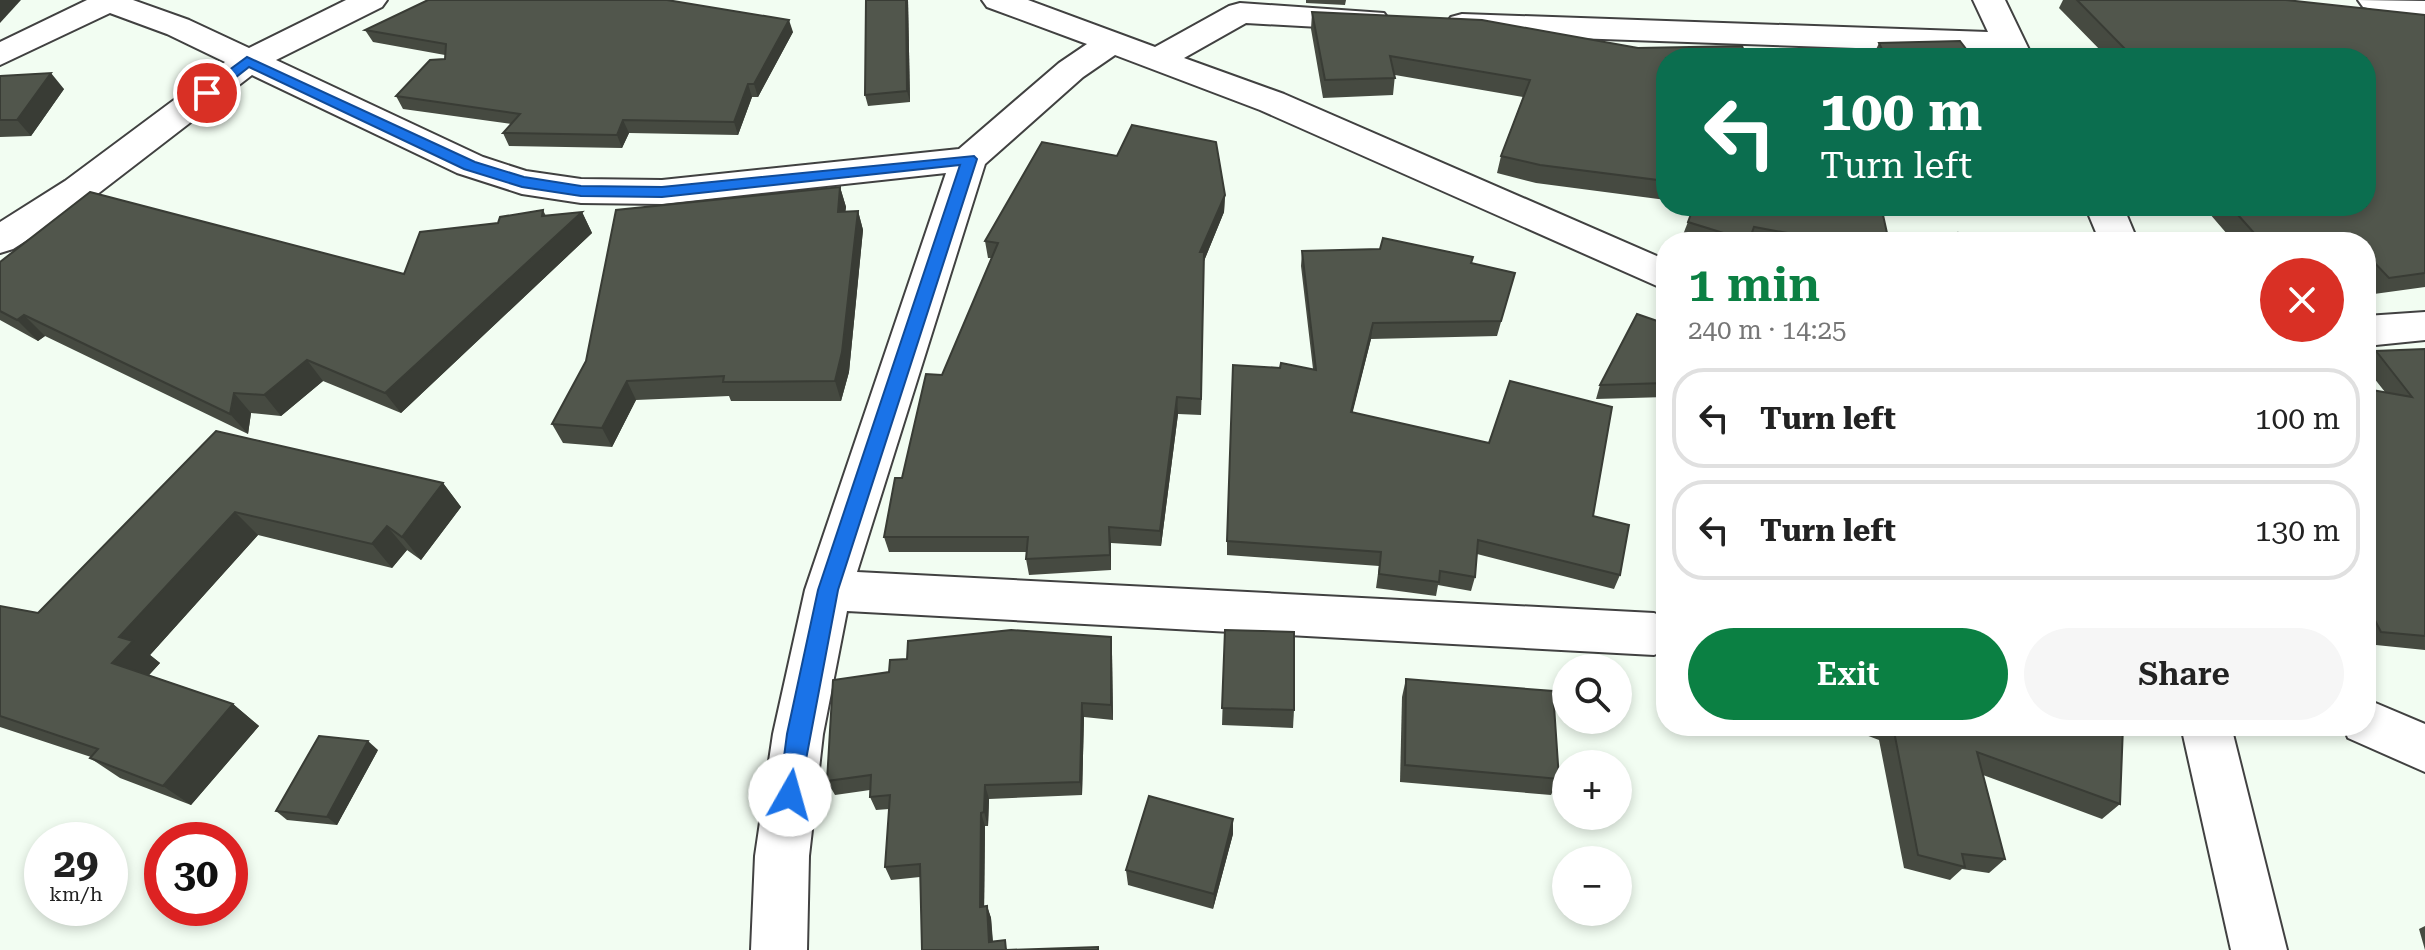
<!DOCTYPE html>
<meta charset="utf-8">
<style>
body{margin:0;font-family:"Roboto Serif",serif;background:#f6f6f6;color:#222;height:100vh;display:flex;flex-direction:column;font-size:30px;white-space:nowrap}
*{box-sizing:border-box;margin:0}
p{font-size:26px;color:#767676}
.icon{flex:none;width:44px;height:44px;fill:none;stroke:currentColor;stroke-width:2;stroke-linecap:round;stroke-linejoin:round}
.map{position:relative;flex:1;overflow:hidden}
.sheet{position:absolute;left:1656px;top:232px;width:720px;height:504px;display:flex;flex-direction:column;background:#fff;border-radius:32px;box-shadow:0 4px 12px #0003}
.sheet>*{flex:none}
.hud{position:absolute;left:1656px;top:48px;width:720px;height:168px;border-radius:32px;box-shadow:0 4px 12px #0003;background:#0b6e4f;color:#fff;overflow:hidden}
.controls{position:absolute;left:1552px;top:654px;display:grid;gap:16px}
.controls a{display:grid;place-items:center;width:80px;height:80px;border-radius:50%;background:#fff;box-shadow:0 4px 12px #0003;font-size:40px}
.speed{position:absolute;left:24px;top:822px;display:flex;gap:16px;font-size:40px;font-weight:700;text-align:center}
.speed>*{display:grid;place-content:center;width:104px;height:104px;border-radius:50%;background:#fff;box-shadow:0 4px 12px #0003;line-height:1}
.speed small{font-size:20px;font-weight:400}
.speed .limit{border:12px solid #d22;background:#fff;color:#111}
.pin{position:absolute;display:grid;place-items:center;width:68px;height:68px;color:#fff;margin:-34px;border:4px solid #fff;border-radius:50%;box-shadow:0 2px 8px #0007}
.me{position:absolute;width:88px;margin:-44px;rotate:7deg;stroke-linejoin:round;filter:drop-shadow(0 0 6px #0008)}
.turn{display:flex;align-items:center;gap:28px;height:168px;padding:0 32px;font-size:36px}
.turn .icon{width:104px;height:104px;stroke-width:2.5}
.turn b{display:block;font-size:56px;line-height:68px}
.round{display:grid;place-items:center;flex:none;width:84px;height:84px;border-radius:42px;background:#f6f6f6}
.head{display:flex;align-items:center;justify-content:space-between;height:136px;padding:0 32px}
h1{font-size:48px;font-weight:600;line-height:60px;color:#0b8043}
.button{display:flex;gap:16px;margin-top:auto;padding:16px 32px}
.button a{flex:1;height:92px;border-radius:48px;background:#0b8043;color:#fff;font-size:32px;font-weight:600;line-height:92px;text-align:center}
.button a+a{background:#f6f6f6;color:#222}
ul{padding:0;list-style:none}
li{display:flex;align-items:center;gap:24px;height:100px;margin:0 16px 12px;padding:0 16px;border:4px solid #e0e0e0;border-radius:32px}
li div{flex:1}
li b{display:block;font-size:30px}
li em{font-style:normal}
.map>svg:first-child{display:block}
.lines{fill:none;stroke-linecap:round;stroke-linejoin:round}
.street-casing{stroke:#414141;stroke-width:4}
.street{fill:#fff;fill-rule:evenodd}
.wall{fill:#464a41}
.shaded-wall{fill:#393c35}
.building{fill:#51564c;stroke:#393c35;stroke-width:2}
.route{fill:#1a73e8;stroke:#114b97;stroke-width:2}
</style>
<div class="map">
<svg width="2425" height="950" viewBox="0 0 2425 950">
<rect width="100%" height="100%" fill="#f2fdf2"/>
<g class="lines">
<g class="street-casing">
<g id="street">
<polygon points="87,0 133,0 189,20 249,48 346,0 387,0 382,7 276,60 483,157 526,171 581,179 662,180 959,149 1059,63 1087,44 987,7 982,0 1028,0 1155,47 1229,6 1240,3 1384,13 1389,20 1384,27 1373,30 1246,23 1184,58 1284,94 1666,260 1666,290 1260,110 1115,55 1083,77 985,164 857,572 1654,613 1666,618 1666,650 1654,655 847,611 823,734 809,856 807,950 751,950 755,856 773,734 805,590 946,173 662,204 581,203 522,194 457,173 252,75 91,199 13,249 0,253 0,222 65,181 225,62 167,34 110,13 0,65 0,42"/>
<polygon points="1973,0 2005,0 2033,58 1999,58 1997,53 1462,34 1451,31 1446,24 1451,17 1462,14 1988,32"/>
<polygon points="2358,0 2425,1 2425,21 2363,7"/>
<polygon points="2085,206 2123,206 2138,242 2100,242"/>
<polygon points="2425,312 2425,340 2366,346 2366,316"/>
<polygon points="2366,699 2425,724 2425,772 2348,738 2343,726 2366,726"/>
<polygon points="2181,726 2231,726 2287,950 2231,950"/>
</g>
</g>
<use href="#street" class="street"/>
</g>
<g class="wall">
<polygon points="908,0 910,102 868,106 865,95"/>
<polygon points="1306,0 1346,0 1345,5 1306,3"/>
<polygon points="2063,0 2286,0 2425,15 2425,287 2374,294 2366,286 2366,242 2234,242 2203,206 2366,206 2366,58 2103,58 2104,56 2106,56 2059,8"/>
<polygon points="1312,12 1666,58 1666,200 1536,183 1497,173 1501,156 1523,97 1395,75 1393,95 1323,98 1311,29"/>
<polygon points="365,30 793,32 758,97 752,97 738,135 629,133 622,148 509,146 503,133 511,124 403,109 396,96 445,59 445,55 373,42"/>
<polygon points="1879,43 1973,58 1872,58"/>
<polygon points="0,76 64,89 31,136 0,137"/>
<polygon points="840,187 846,207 845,212 858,211 863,230 849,372 841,401 731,401 729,396 636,400 612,447 563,443 552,424"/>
<polygon points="1225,195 1224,212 1204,261 1201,415 1178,414 1161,546 1111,543 1111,570 1029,575 1026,559 1027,552 889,552 884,537 942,375 992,258 988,258 985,241"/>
<polygon points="1694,206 1889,242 1689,242 1681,240"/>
<polygon points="543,210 546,216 582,212 592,233 401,413 323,381 281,416 251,413 248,434 45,336 38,341 0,320 0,262 404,274 498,223"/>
<polygon points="1959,233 2017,242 1954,242"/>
<polygon points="1302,251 1472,264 1515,273 1497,336 1371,339 1352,413 1593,516 1620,575 1614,589 1477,554 1475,577 1471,591 1438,585 1436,596 1376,588 1379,566 1227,555 1227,541 1313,369 1301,266"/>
<polygon points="1666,324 1666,397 1596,399 1600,385"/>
<polygon points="2425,349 2425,650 2366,644 2366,389 2385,392 2366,368 2366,361 2376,351"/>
<polygon points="216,431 443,483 461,507 421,560 407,550 392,568 258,535 150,655 160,663 149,675 233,704 259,726 191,805 120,778 90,758 91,757 0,727 0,606 38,613"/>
<polygon points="1225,630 1294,710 1293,728 1222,725"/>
<polygon points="1112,653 1113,720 1084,717 1082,795 989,799 988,826 985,826 984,906 987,906 991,918 993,941 1009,950 1098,950 922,950 920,877 891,880 885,867 889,809 876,810 870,797 870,790 835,795 827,781 889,672 907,659"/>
<polygon points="1406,679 1559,779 1551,795 1400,782 1402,697"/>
<polygon points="1842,726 2123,726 2120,804 2102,819 1983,775 2005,859 1989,873 1962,869 1950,880 1904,868 1879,740"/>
<polygon points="378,750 337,825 287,820 276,811"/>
<polygon points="1233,834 1213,909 1128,885 1126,870"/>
<polygon points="2425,926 2425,950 2419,929"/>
</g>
<g class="shaded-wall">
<polygon points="0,0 21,0 0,23"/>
<polygon points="906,0 908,0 910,102 907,91"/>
<polygon points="789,20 793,32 758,97 754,84"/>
<polygon points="51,73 64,89 31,136 17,120"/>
<polygon points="748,84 752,97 738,135 734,122"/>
<polygon points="623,120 629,133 622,148 617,135"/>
<polygon points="840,187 846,207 843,232 838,212"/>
<polygon points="1225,195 1224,212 1204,261 1201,415 1200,252"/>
<polygon points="858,211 863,230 849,372 841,401 835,381"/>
<polygon points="582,212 592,233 401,413 385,393"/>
<polygon points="24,315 45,336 38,341 17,320"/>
<polygon points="1373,323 1371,339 1349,427 1351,412"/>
<polygon points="307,360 323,381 281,416 264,395"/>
<polygon points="627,381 636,400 612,447 602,428"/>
<polygon points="234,393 251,413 248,434 230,414"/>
<polygon points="1177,397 1178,414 1161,546 1160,531"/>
<polygon points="443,483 461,507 421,560 402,537"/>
<polygon points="235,512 258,535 150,655 160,663 140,685 112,663 119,637"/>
<polygon points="387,526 407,550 392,568 372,544"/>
<polygon points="1109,527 1111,543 1111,570 1110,555"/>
<polygon points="1111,637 1112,653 1113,720 1111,705"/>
<polygon points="1082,703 1084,717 1082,795 1080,782"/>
<polygon points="233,704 259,726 191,805 163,786"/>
<polygon points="368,741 378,750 337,825 327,817"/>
<polygon points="985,785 989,799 988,826 984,812"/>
<polygon points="981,813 985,826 984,919 980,907"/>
<polygon points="1233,819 1233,834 1213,909 1214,894"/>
<polygon points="987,906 991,918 993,950 989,942"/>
</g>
<g class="building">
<polygon points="428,0 667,0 789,20 754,84 748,84 734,122 623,120 617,135 503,133 520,114 396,96 430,60 445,59 446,44 365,30"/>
<polygon points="866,0 906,0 907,91 865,95"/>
<polygon points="2077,0 2286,0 2425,15 2425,273 2389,278 2371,259 2366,259 2366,242 2262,242 2230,206 2366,206 2366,58 2106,58 2104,56 2131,55"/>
<polygon points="1312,12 1482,20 1638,48 1742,46 1747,58 1666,58 1666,181 1540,165 1501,156 1530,80 1390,56 1395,78 1325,80"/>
<polygon points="1960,41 1973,58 1886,58 1879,43"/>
<polygon points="51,73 17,120 0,120 0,76"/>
<polygon points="1132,125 1216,142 1225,195 1200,252 1204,252 1201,399 1177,397 1160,531 1109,527 1110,555 1026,559 1028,537 884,537 895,478 902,478 926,374 942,375 998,243 985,241 1042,142 1117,156"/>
<polygon points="840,187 838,212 858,211 842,352 835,381 723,382 724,376 627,381 602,428 552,424 586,361 616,210"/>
<polygon points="90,192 404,274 420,232 498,223 500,217 543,210 542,216 582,212 385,393 307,360 264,395 234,393 230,414 24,315 17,320 0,311 0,262"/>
<polygon points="1694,206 1881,206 1889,242 1837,242 1754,227 1749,241 1688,222"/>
<polygon points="1959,233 2016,240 2017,242 1964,242"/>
<polygon points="1383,238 1473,257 1471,263 1515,273 1501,321 1373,323 1351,412 1489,443 1510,381 1612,407 1593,516 1629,525 1620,575 1478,540 1475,577 1440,571 1439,582 1379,574 1381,552 1227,541 1233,365 1280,368 1281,363 1316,370 1302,251 1380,249"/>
<polygon points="1637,314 1666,324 1666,383 1600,385"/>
<polygon points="2425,349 2425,636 2381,632 2366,603 2366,389 2412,397 2376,351"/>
<polygon points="216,431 443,483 402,537 387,526 372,544 235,512 119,637 133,641 112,663 233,704 163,786 90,758 98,749 0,716 0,606 38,613"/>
<polygon points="1011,630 1111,637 1111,705 1082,703 1080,782 985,785 984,812 981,813 980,907 987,906 989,942 1005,940 1006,950 1098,947 1098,950 922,950 920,864 885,867 890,795 870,797 871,775 827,781 833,680 889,672 890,660 907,659 908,641"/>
<polygon points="1225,630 1294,632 1294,710 1222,708"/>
<polygon points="1406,679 1553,691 1559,779 1405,765"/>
<polygon points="1893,726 2123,726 2120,804 1977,752 2005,859 1962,854 1965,867 1918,855"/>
<polygon points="319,736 368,741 327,817 276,811"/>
<polygon points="1149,796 1233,819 1214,894 1126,870"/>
</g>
<polygon class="route" points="247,57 475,162 524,177 581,186 662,187 974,156 977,159 838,590 798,802 790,805 782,802 779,795 787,734 818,590 960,165 662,197 581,196 522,187 464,169 249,67 212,96 202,96 202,90"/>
</svg>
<div class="controls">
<a><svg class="icon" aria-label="search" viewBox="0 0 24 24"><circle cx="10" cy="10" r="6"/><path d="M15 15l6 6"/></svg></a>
<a>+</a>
<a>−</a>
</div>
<div class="speed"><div>29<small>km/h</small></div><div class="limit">30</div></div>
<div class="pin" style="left:207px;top:93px;background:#d93025"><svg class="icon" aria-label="arrive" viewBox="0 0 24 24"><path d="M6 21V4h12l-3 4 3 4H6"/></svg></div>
<svg class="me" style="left:790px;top:795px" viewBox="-20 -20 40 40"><circle r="19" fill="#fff"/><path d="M0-13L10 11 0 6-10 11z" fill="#1a73e8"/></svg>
<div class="hud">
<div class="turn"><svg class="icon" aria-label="left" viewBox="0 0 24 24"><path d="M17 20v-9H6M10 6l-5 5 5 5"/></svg><div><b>100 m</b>Turn left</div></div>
</div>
<section class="sheet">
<div class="head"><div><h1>1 min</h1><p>240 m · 14:25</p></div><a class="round" style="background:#d93025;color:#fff"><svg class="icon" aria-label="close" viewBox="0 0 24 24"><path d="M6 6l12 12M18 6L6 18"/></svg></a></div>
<ul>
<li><svg class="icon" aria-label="left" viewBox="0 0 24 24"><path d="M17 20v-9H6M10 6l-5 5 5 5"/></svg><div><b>Turn left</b></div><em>100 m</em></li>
<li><svg class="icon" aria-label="left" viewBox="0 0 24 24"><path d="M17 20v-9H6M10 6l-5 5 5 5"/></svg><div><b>Turn left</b></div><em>130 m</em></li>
</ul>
<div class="button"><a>Exit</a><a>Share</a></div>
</section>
</div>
